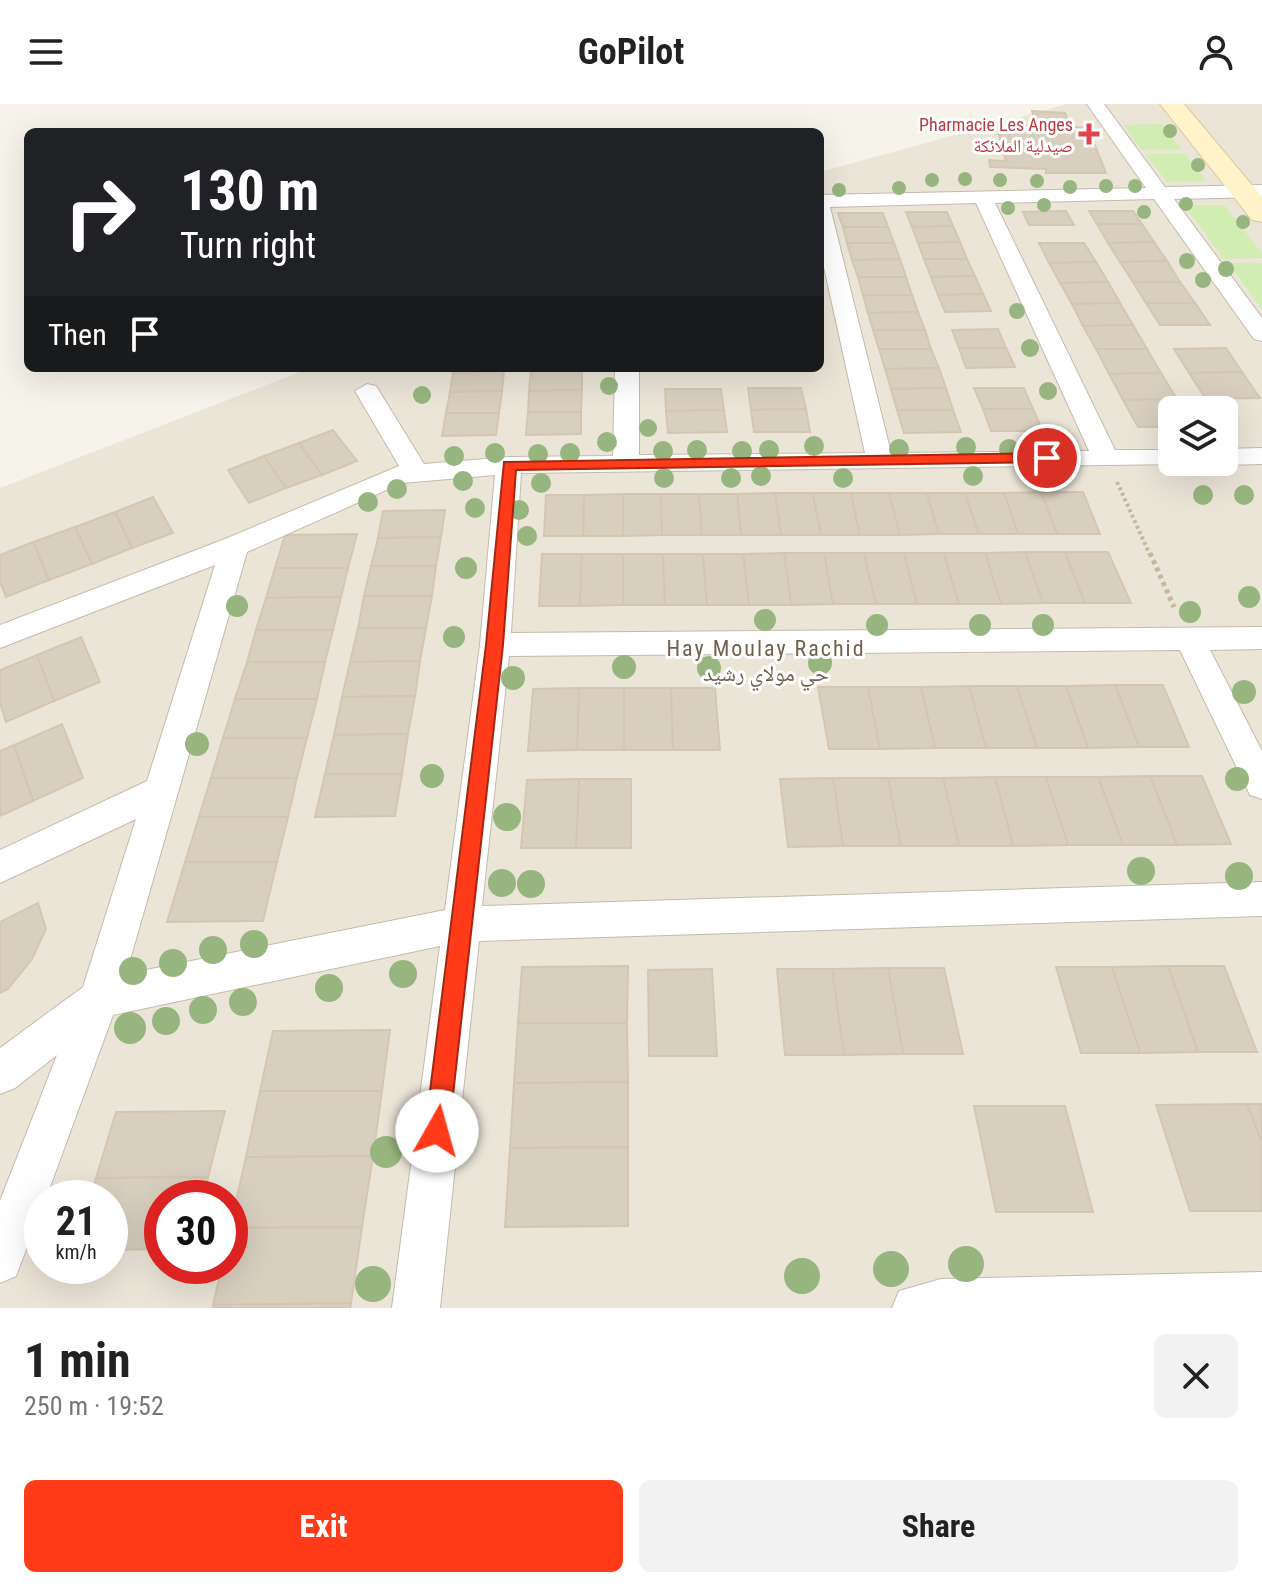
<!DOCTYPE html>
<meta charset="utf-8">
<style>
body{margin:0;font-family:"Roboto Condensed","Noto Naskh Arabic",sans-serif;background:#f2f2f2;color:#222;height:100vh;display:flex;flex-direction:column;font-size:30px;white-space:nowrap}
*{box-sizing:border-box;margin:0}
p{font-size:26px;color:#767676}
.icon{flex:none;width:44px;height:44px;fill:none;stroke:currentColor;stroke-width:2;stroke-linecap:round;stroke-linejoin:round}
.map{position:relative;height:1204px;overflow:hidden}
.side{display:flex;flex-direction:column;background:#fff;flex:1}
.side>*{flex:none}
.hud{position:absolute;left:24px;top:24px;width:800px;height:244px;border-radius:12px;box-shadow:0 8px 32px #0002;background:#202124;color:#fff;overflow:hidden}
.buttons{position:absolute;left:1158px;top:292px;display:grid;gap:16px}
.buttons a{display:grid;place-items:center;width:80px;height:80px;border-radius:12px;background:#fff;box-shadow:0 8px 32px #0002;font-size:40px}
.speed{position:absolute;left:24px;top:1076px;display:flex;gap:16px;font-size:40px;font-weight:700;text-align:center}
.speed>*{display:grid;place-content:center;width:104px;height:104px;border-radius:50%;background:#fff;box-shadow:0 8px 32px #0002;line-height:1}
.speed small{font-size:20px;font-weight:400}
.speed .limit{border:12px solid #d22;background:#fff;color:#111}
.pin{position:absolute;display:grid;place-items:center;width:68px;height:68px;color:#fff;margin:-34px;border:4px solid #fff;border-radius:50%;box-shadow:0 2px 8px #0007}
.me{position:absolute;width:88px;margin:-44px;rotate:7deg;stroke-linejoin:round;filter:drop-shadow(0 0 6px #0008)}
.turn{display:flex;align-items:center;gap:28px;height:168px;padding:0 24px;font-size:36px}
.turn .icon{width:104px;height:104px;stroke-width:2.5}
.turn b{display:block;font-size:56px;line-height:68px}
.then{display:flex;align-items:center;height:76px;padding:0 24px;background:#0003;gap:16px;font-size:30px}
.round{display:grid;place-items:center;flex:none;width:84px;height:84px;border-radius:12px;background:#f2f2f2}
.summary{display:flex;align-items:center;justify-content:space-between;height:136px;padding:0 24px}
h1{font-size:48px;font-weight:700;line-height:60px}
.primary-button{display:flex;gap:16px;margin-top:auto;padding:16px 24px}
.primary-button a{flex:1;height:92px;border-radius:12px;background:#ff3b19;color:#fff;font-size:32px;font-weight:700;line-height:92px;text-align:center}
.primary-button a+a{background:#f2f2f2;color:#222}
header{display:flex;justify-content:space-between;align-items:center;height:104px;padding:0 24px;background:#fff;font-size:36px;font-weight:700}
.map>svg:first-child{display:block}
.residential{fill:#ebe5d8;fill-rule:evenodd}
.green{fill:#d2edb1}
.building{fill:#d9cfbf;stroke:#d4c7b2;stroke-width:2}
.lines{fill:none;stroke-linecap:round;stroke-linejoin:round}
.street-casing{stroke:#c3bbac;stroke-width:2}
.secondary-casing{stroke:#d9c898;stroke-width:2}
.path-far1{stroke:#c6b79c;stroke-width:4;stroke-dasharray:3 3;stroke-linecap:butt}
.path{stroke:#c6b79c;stroke-width:5;stroke-dasharray:4 4;stroke-linecap:butt}
.street{fill:#fff;fill-rule:evenodd}
.secondary{fill:#fff3cc;fill-rule:evenodd}
.tree{fill:#97b57e}
.route{fill:#ff3b19;stroke:#a62610;stroke-width:2}
.health-dot{fill:#e0444e;stroke:#fff;stroke-width:3}
.labels{text-anchor:middle;dominant-baseline:central;stroke-width:6;stroke-linejoin:round;paint-order:stroke}
.far-health-label{font-size:18px;fill:#be3a42;stroke:#fff;text-anchor:end}
.neighbourhood-label{font-size:22px;letter-spacing:2px;fill:#6f624e;stroke:#fff}
</style>
<header><svg class="icon" aria-label="menu" viewBox="0 0 24 24"><path d="M4 6h16M4 12h16M4 18h16"/></svg>GoPilot<svg class="icon" aria-label="person" viewBox="0 0 24 24"><circle cx="12" cy="8" r="4"/><path d="M4 21q1-7 8-7t8 7"/></svg></header>
<div class="map">
<svg width="1262" height="1204" viewBox="0 0 1262 1204">
<rect width="100%" height="100%" fill="#f6f3eb"/>
<path class="residential" d="M1067,0h195v1204h-1262v-820l310,-120h510v-196zM1172,306h52v52h-52zM42,1094h68v68h-68zM162,1094h68v68h-68z"/>
<g class="green">
<polygon points="1161,20 1181,45 1142,46 1124,21"/>
<polygon points="1146,50 1185,50 1206,77 1167,78"/>
<polygon points="1184,101 1224,101 1262,149 1262,154 1224,155"/>
<polygon points="1228,159 1262,159 1262,205"/>
</g>
<g class="building">
<polygon points="1032,7 1065,9 1070,23 1088,24 1106,69 1046,69 1046,65 990,63 989,56 1006,57 1002,45 992,45 990,37 1001,38 996,20 1036,22"/>
<polygon points="1066,107 1074,121 1029,121 1023,108"/>
<polygon points="1089,107 1133,107 1142,120 1097,120"/>
<polygon points="906,108 947,108 953,122 912,123"/>
<polygon points="838,109 883,109 888,123 843,123"/>
<polygon points="1097,120 1142,120 1154,138 1108,139"/>
<polygon points="953,122 960,138 918,139 912,123"/>
<polygon points="843,123 888,123 894,139 847,139"/>
<polygon points="960,138 967,155 924,155 918,139"/>
<polygon points="1154,138 1167,157 1120,158 1108,139"/>
<polygon points="847,139 894,139 900,155 852,156"/>
<polygon points="1039,139 1084,139 1096,158 1049,159"/>
<polygon points="900,155 906,173 858,173 852,156"/>
<polygon points="924,155 967,155 975,172 931,173"/>
<polygon points="1167,157 1180,178 1133,178 1120,158"/>
<polygon points="1096,158 1108,178 1060,179 1049,159"/>
<polygon points="975,172 983,190 938,191 931,173"/>
<polygon points="858,173 906,173 912,191 863,191"/>
<polygon points="1108,178 1120,199 1072,200 1060,179"/>
<polygon points="1133,178 1180,178 1195,199 1146,199"/>
<polygon points="983,190 991,207 945,208 938,191"/>
<polygon points="863,191 912,191 918,208 868,209"/>
<polygon points="1120,199 1133,221 1083,222 1072,200"/>
<polygon points="1146,199 1195,199 1210,221 1160,221"/>
<polygon points="918,208 925,226 873,226 868,209"/>
<polygon points="1133,221 1147,245 1096,245 1083,222"/>
<polygon points="998,225 1006,244 959,244 952,226"/>
<polygon points="873,226 925,226 931,245 879,245"/>
<polygon points="959,244 1006,244 1015,263 966,264"/>
<polygon points="1226,244 1242,268 1189,269 1174,245"/>
<polygon points="879,245 931,245 939,264 885,265"/>
<polygon points="1096,245 1147,245 1161,269 1109,270"/>
<polygon points="453,264 504,264 504,267 453,269"/>
<polygon points="939,264 946,284 891,285 885,265"/>
<polygon points="531,266 582,266 582,286 529,287"/>
<polygon points="504,267 502,287 450,288 453,269"/>
<polygon points="1242,268 1260,294 1206,295 1189,269"/>
<polygon points="1161,269 1177,295 1123,296 1109,270"/>
<polygon points="748,284 801,284 806,305 751,306"/>
<polygon points="946,284 953,306 897,306 891,285"/>
<polygon points="974,284 1024,284 1033,305 983,305"/>
<polygon points="665,285 721,285 724,306 666,307"/>
<polygon points="582,286 581,308 528,308 529,287"/>
<polygon points="502,287 499,309 446,309 450,288"/>
<polygon points="1177,295 1183,306 1172,306 1172,323 1138,323 1123,296"/>
<polygon points="806,305 810,328 754,328 751,306"/>
<polygon points="983,305 1033,305 1043,327 991,327"/>
<polygon points="724,306 727,328 668,329 666,307"/>
<polygon points="897,306 953,306 961,328 904,329"/>
<polygon points="528,308 581,308 581,330 526,331"/>
<polygon points="446,309 499,309 496,331 442,332"/>
<polygon points="333,326 357,357 322,371 299,339"/>
<polygon points="299,339 322,371 286,384 264,352"/>
<polygon points="264,352 286,384 249,399 228,366"/>
<polygon points="1041,388 1083,388 1100,430 1057,430"/>
<polygon points="1041,388 1057,430 1018,430 1004,389"/>
<polygon points="775,389 813,389 821,431 781,431"/>
<polygon points="775,389 781,431 741,431 737,390"/>
<polygon points="813,389 851,389 860,431 821,431"/>
<polygon points="851,389 889,389 900,431 860,431"/>
<polygon points="889,389 927,389 939,430 900,431"/>
<polygon points="927,389 965,389 979,430 939,430"/>
<polygon points="965,389 1004,389 1018,430 979,430"/>
<polygon points="623,390 661,390 662,431 623,432"/>
<polygon points="623,390 623,432 583,432 584,391"/>
<polygon points="661,390 699,390 702,431 662,431"/>
<polygon points="699,390 737,390 741,431 702,431"/>
<polygon points="546,391 584,391 583,432 544,432"/>
<polygon points="153,393 173,429 132,444 115,408"/>
<polygon points="445,406 441,433 378,434 383,407"/>
<polygon points="115,408 132,444 92,460 75,423"/>
<polygon points="75,423 92,460 49,476 33,438"/>
<polygon points="357,430 348,464 275,464 285,431"/>
<polygon points="441,433 436,462 371,462 378,434"/>
<polygon points="33,438 49,476 6,493 0,478 0,451"/>
<polygon points="1025,448 1065,448 1085,499 1043,499"/>
<polygon points="1025,448 1043,499 1001,500 985,449"/>
<polygon points="1065,448 1108,448 1131,499 1085,499"/>
<polygon points="784,449 824,449 833,500 791,501"/>
<polygon points="784,449 791,501 749,501 743,450"/>
<polygon points="824,449 864,449 876,500 833,500"/>
<polygon points="864,449 904,449 917,500 876,500"/>
<polygon points="904,449 944,449 959,500 917,500"/>
<polygon points="944,449 985,449 1001,500 959,500"/>
<polygon points="542,450 582,450 580,502 539,502"/>
<polygon points="582,450 623,450 623,501 580,502"/>
<polygon points="623,450 663,450 665,501 623,501"/>
<polygon points="663,450 703,450 707,501 665,501"/>
<polygon points="703,450 743,450 749,501 707,501"/>
<polygon points="371,462 436,462 432,492 364,492"/>
<polygon points="275,464 348,464 341,493 266,494"/>
<polygon points="364,492 432,492 426,524 358,524"/>
<polygon points="341,493 333,526 256,526 266,494"/>
<polygon points="358,524 426,524 420,557 350,558"/>
<polygon points="256,526 333,526 325,558 247,558"/>
<polygon points="81,533 100,578 54,597 37,551"/>
<polygon points="37,551 54,597 6,618 0,599 0,566"/>
<polygon points="420,557 415,592 342,593 350,558"/>
<polygon points="247,558 325,558 317,595 235,595"/>
<polygon points="1115,581 1163,581 1189,643 1139,643"/>
<polygon points="1115,581 1139,643 1088,644 1066,582"/>
<polygon points="969,582 1017,582 1037,644 986,644"/>
<polygon points="969,582 986,644 935,644 921,583"/>
<polygon points="1017,582 1066,582 1088,644 1037,644"/>
<polygon points="818,583 868,583 880,645 829,645"/>
<polygon points="868,583 921,583 935,644 880,645"/>
<polygon points="579,584 624,584 624,646 577,646"/>
<polygon points="579,584 577,646 528,647 533,585"/>
<polygon points="624,584 671,584 673,646 624,646"/>
<polygon points="671,584 715,584 720,646 673,646"/>
<polygon points="415,592 408,630 334,631 342,593"/>
<polygon points="235,595 317,595 307,634 223,634"/>
<polygon points="62,620 83,674 33,697 14,641"/>
<polygon points="408,630 402,670 325,670 334,631"/>
<polygon points="223,634 307,634 297,674 211,674"/>
<polygon points="14,641 33,697 0,712 0,647"/>
<polygon points="325,670 402,670 395,712 315,713"/>
<polygon points="1150,672 1202,672 1231,740 1177,741"/>
<polygon points="1150,672 1177,741 1123,741 1098,673"/>
<polygon points="995,673 1046,673 1068,741 1013,742"/>
<polygon points="995,673 1013,742 959,742 943,674"/>
<polygon points="1046,673 1098,673 1123,741 1068,741"/>
<polygon points="211,674 297,674 288,713 199,713"/>
<polygon points="833,674 888,674 901,742 843,742"/>
<polygon points="833,674 843,742 788,743 780,675"/>
<polygon points="888,674 943,674 959,742 901,742"/>
<polygon points="579,675 631,675 631,744 576,744"/>
<polygon points="579,675 576,744 521,744 527,676"/>
<polygon points="199,713 288,713 277,758 185,758"/>
<polygon points="185,758 277,758 263,817 167,818"/>
<polygon points="38,799 46,825 32,855 8,885 0,889 0,818"/>
<polygon points="628,862 627,919 518,919 522,863"/>
<polygon points="1168,862 1224,862 1257,948 1198,948"/>
<polygon points="1168,862 1198,948 1140,949 1112,863"/>
<polygon points="1056,863 1112,863 1140,949 1081,949"/>
<polygon points="888,864 944,864 963,950 903,950"/>
<polygon points="888,864 903,950 844,951 832,865"/>
<polygon points="712,865 717,952 649,952 648,866"/>
<polygon points="777,865 832,865 844,951 785,951"/>
<polygon points="518,919 627,919 628,978 514,979"/>
<polygon points="390,926 382,987 260,987 273,927"/>
<polygon points="628,978 628,1043 510,1044 514,979"/>
<polygon points="260,987 382,987 373,1052 246,1053"/>
<polygon points="1247,1000 1262,1000 1262,1039"/>
<polygon points="1247,1000 1262,1039 1262,1107 1190,1107 1156,1001"/>
<polygon points="974,1002 1065,1002 1093,1108 996,1108"/>
<polygon points="225,1007 208,1073 96,1074 116,1008"/>
<polygon points="628,1043 628,1122 505,1123 510,1044"/>
<polygon points="373,1052 362,1123 230,1124 246,1053"/>
<polygon points="208,1073 204,1094 162,1094 162,1145 110,1146 110,1094 90,1094 96,1074"/>
<polygon points="362,1123 351,1199 213,1201 222,1162 230,1162 230,1124"/>
<polygon points="351,1199 350,1204 213,1204 213,1201"/>
</g>
<g class="lines">
<g class="street-casing">
<g id="street">
<path d="M1087,0h17l61,83 97,-2v12l-88,2 88,119v23l-8,-2 -100,-140 -159,4 120,247h57v12l9,2 -660,9 -10,160 751,-6v22l-52,1 52,101v48l-12,-4 -70,-145 -671,6 -27,250 780,-24v34l-783,25 -39,367h-48l48,-362 -327,69 -67,183h-4v10l-26,68 -16,7v-82l57,-146 -42,33 -15,6v-46l83,-61 53,-168 -136,64v-33l147,-69 68,-216 -215,83v-23l225,-86 174,-73 -44,-75 12,-7 9,2 48,78 85,-7 104,-1 2,-88h24v87l226,-2 -45,-204v-54l326,-7zM976,99l113,248 -198,2 -61,-246zM495,371l-15,170 -35,265 -319,64 121,-422 155,-69z"/>
<polygon points="1262,344 1262,360 1224,361 1214,358 1224,358 1224,345"/>
<polygon points="1262,1168 1262,1204 892,1204 899,1187 941,1175"/>
</g>
</g>
<g class="secondary-casing">
<polygon id="secondary" points="1160,0 1184,0 1262,93 1262,118 1252,116"/>
</g>
<polyline class="path-far1" points="1117,378 1150,451"/>
<polyline class="path" points="1150,449 1174,503"/>
<use href="#street" class="street"/>
<use href="#secondary" class="secondary"/>
</g>
<g class="tree">
<circle cx="1170" cy="27" r="7"/>
<circle cx="1198" cy="61" r="7"/>
<circle cx="965" cy="75" r="7"/>
<circle cx="932" cy="76" r="7"/>
<circle cx="1000" cy="76" r="7"/>
<circle cx="1037" cy="77" r="7"/>
<circle cx="1106" cy="82" r="7"/>
<circle cx="1135" cy="82" r="7"/>
<circle cx="1070" cy="83" r="7"/>
<circle cx="899" cy="84" r="7"/>
<circle cx="839" cy="86" r="7"/>
<circle cx="1186" cy="100" r="7"/>
<circle cx="1044" cy="101" r="7"/>
<circle cx="1008" cy="104" r="7"/>
<circle cx="1144" cy="108" r="7"/>
<circle cx="1243" cy="118" r="7"/>
<circle cx="1187" cy="157" r="8"/>
<circle cx="1226" cy="165" r="8"/>
<circle cx="1203" cy="176" r="8"/>
<circle cx="1017" cy="207" r="8"/>
<circle cx="1030" cy="244" r="9"/>
<circle cx="609" cy="282" r="9"/>
<circle cx="1048" cy="287" r="9"/>
<circle cx="422" cy="291" r="9"/>
<circle cx="648" cy="324" r="9"/>
<circle cx="607" cy="338" r="10"/>
<circle cx="814" cy="342" r="10"/>
<circle cx="966" cy="343" r="10"/>
<circle cx="1061" cy="343" r="10"/>
<circle cx="899" cy="345" r="10"/>
<circle cx="1009" cy="345" r="10"/>
<circle cx="697" cy="346" r="10"/>
<circle cx="769" cy="346" r="10"/>
<circle cx="663" cy="347" r="10"/>
<circle cx="742" cy="347" r="10"/>
<circle cx="495" cy="349" r="10"/>
<circle cx="570" cy="349" r="10"/>
<circle cx="538" cy="350" r="10"/>
<circle cx="454" cy="352" r="10"/>
<circle cx="761" cy="372" r="10"/>
<circle cx="973" cy="372" r="10"/>
<circle cx="664" cy="374" r="10"/>
<circle cx="731" cy="374" r="10"/>
<circle cx="843" cy="374" r="10"/>
<circle cx="463" cy="377" r="10"/>
<circle cx="541" cy="379" r="10"/>
<circle cx="397" cy="385" r="10"/>
<circle cx="1203" cy="391" r="10"/>
<circle cx="1244" cy="391" r="10"/>
<circle cx="368" cy="398" r="10"/>
<circle cx="475" cy="404" r="10"/>
<circle cx="519" cy="406" r="10"/>
<circle cx="527" cy="432" r="10"/>
<circle cx="466" cy="464" r="11"/>
<circle cx="1249" cy="493" r="11"/>
<circle cx="237" cy="502" r="11"/>
<circle cx="1190" cy="508" r="11"/>
<circle cx="765" cy="516" r="11"/>
<circle cx="877" cy="521" r="11"/>
<circle cx="980" cy="521" r="11"/>
<circle cx="1043" cy="521" r="11"/>
<circle cx="454" cy="533" r="11"/>
<circle cx="820" cy="559" r="12"/>
<circle cx="624" cy="563" r="12"/>
<circle cx="709" cy="564" r="12"/>
<circle cx="513" cy="574" r="12"/>
<circle cx="1244" cy="588" r="12"/>
<circle cx="197" cy="640" r="12"/>
<circle cx="432" cy="672" r="12"/>
<circle cx="1237" cy="675" r="12"/>
<circle cx="507" cy="713" r="14"/>
<circle cx="1141" cy="767" r="14"/>
<circle cx="1239" cy="772" r="14"/>
<circle cx="502" cy="779" r="14"/>
<circle cx="531" cy="780" r="14"/>
<circle cx="254" cy="840" r="14"/>
<circle cx="213" cy="846" r="14"/>
<circle cx="173" cy="859" r="14"/>
<circle cx="133" cy="867" r="14"/>
<circle cx="403" cy="870" r="14"/>
<circle cx="329" cy="884" r="14"/>
<circle cx="243" cy="898" r="14"/>
<circle cx="203" cy="906" r="14"/>
<circle cx="166" cy="917" r="14"/>
<circle cx="130" cy="924" r="16"/>
<circle cx="386" cy="1048" r="16"/>
<circle cx="966" cy="1160" r="18"/>
<circle cx="891" cy="1165" r="18"/>
<circle cx="802" cy="1172" r="18"/>
<circle cx="373" cy="1180" r="18"/>
</g>
<polygon class="route" points="1047,349 1055,354 1052,358 516,366 503,541 449,1027 445,1035 437,1039 428,1035 425,1027 486,541 504,358"/>
<path class="health-dot" d="M1085 18h8v8h8v8h-8v8h-8v-8h-8v-8h8z"/>
<g class="labels">
<g class="far-health-label">
<text x="1073" y="20">Pharmacie Les Anges<tspan x="1073" dy="21">صيدلية الملائكة</tspan></text>
</g>
<g class="neighbourhood-label">
<text x="766" y="544">Hay Moulay Rachid<tspan x="766" dy="25">حي مولاي رشيد</tspan></text>
</g>
</g>
</svg>
<div class="buttons">
<a><svg class="icon" aria-label="layers" viewBox="0 0 24 24"><path d="M12 4l9 5-9 5-9-5zM3 14l9 5 9-5"/></svg></a>
</div>
<div class="speed"><div>21<small>km/h</small></div><div class="limit">30</div></div>
<div class="pin" style="left:1047px;top:354px;background:#d93025"><svg class="icon" aria-label="arrive" viewBox="0 0 24 24"><path d="M6 21V4h12l-3 4 3 4H6"/></svg></div>
<svg class="me" style="left:437px;top:1027px" viewBox="-20 -20 40 40"><circle r="19" fill="#fff"/><path d="M0-13L10 11 0 6-10 11z" fill="#ff3b19"/></svg>
<div class="hud">
<div class="turn"><svg class="icon" aria-label="right" viewBox="0 0 24 24"><path d="M7 20v-9h11M14 6l5 5-5 5"/></svg><div><b>130 m</b>Turn right</div></div>
<div class="then">Then<svg class="icon" aria-label="arrive" viewBox="0 0 24 24"><path d="M6 21V4h12l-3 4 3 4H6"/></svg></div>
</div>
</div>
<section class="side">
<div class="summary"><div><h1>1 min</h1><p>250 m · 19:52</p></div><a class="round"><svg class="icon" aria-label="close" viewBox="0 0 24 24"><path d="M6 6l12 12M18 6L6 18"/></svg></a></div>
<div class="primary-button"><a>Exit</a><a>Share</a></div>
</section>
